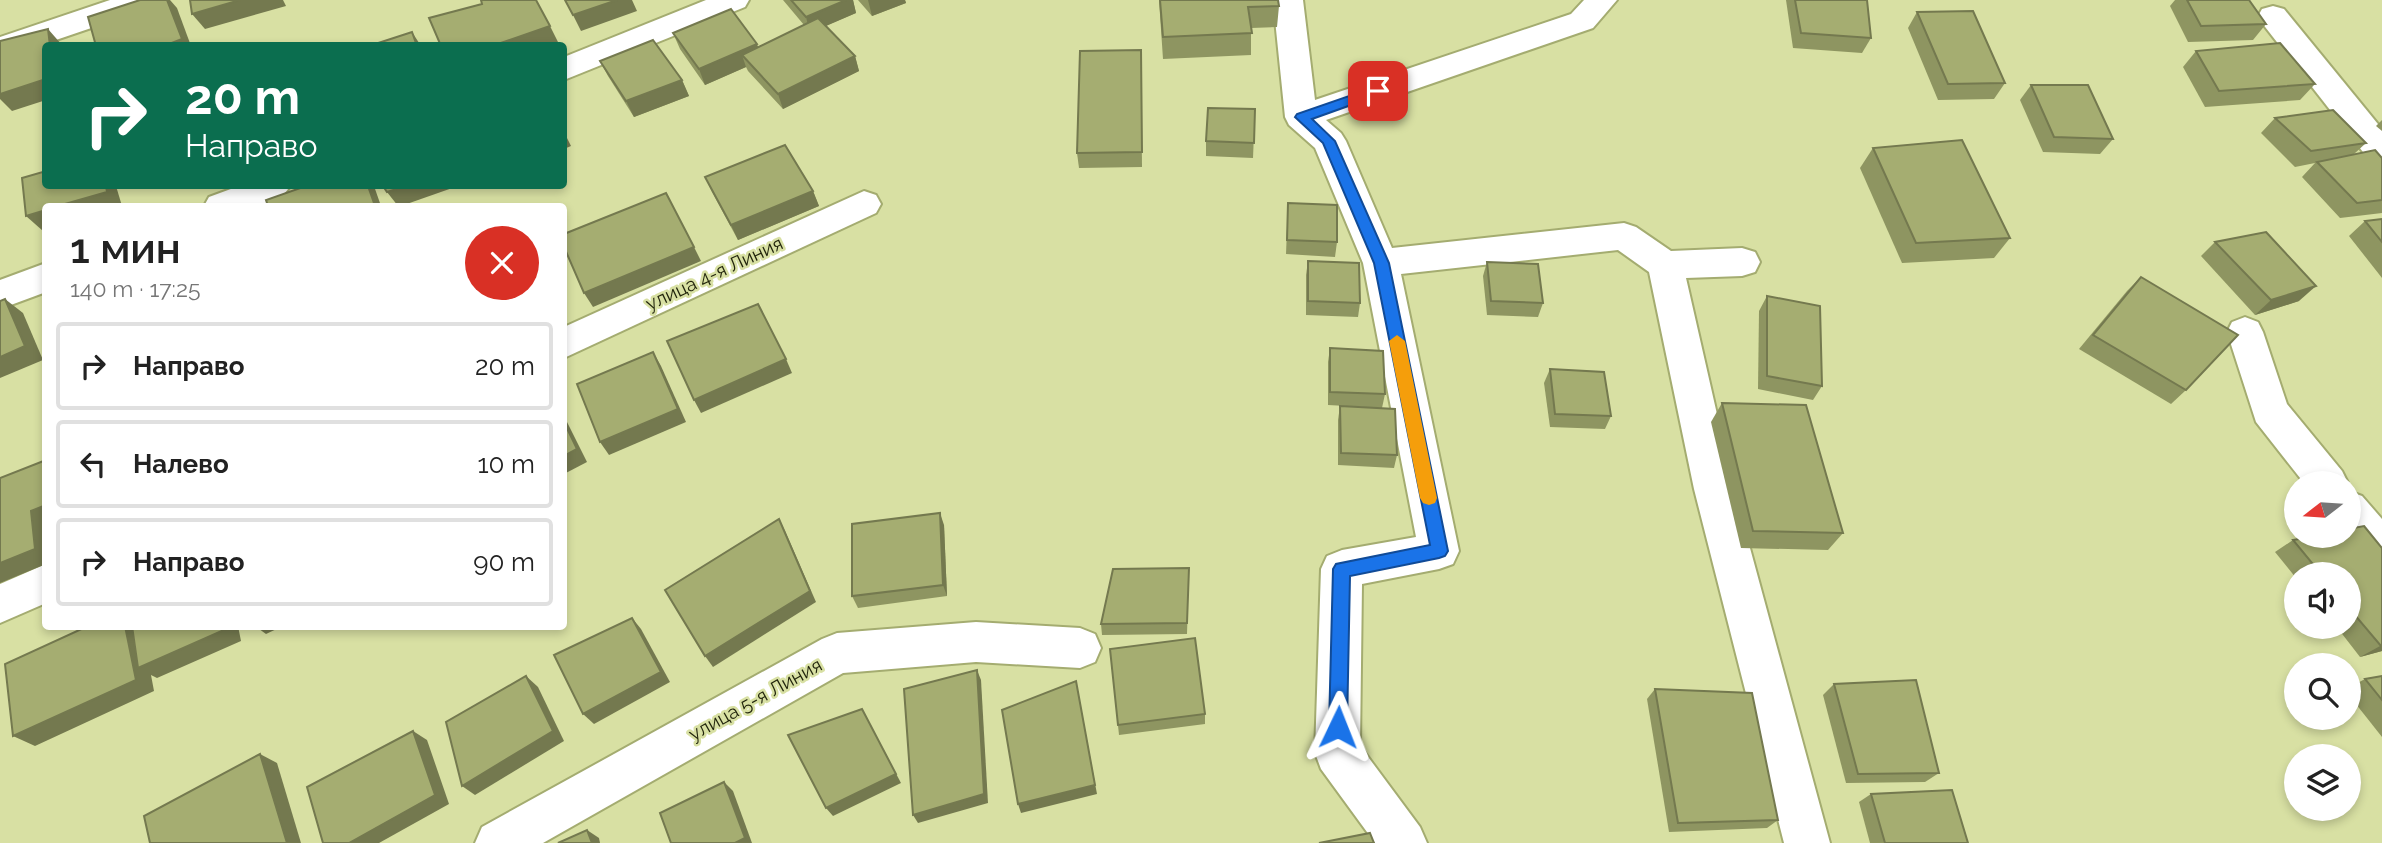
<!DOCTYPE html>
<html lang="ru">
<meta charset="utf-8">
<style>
body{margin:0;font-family:Raleway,sans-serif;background:#f2f2f2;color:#222;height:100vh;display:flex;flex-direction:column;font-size:26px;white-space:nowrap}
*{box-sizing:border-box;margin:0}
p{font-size:23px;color:#767676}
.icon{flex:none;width:38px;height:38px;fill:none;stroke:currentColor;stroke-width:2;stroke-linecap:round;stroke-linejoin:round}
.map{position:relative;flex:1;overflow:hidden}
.drawer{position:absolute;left:42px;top:203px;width:525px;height:427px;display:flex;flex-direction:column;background:#fff;border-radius:7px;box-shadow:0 4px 10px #0003}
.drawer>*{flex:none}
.banner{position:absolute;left:42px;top:42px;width:525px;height:147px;border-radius:7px;box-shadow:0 4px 10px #0003;background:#0b6e4f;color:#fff;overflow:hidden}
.needle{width:46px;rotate:253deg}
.fabs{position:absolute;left:2284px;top:471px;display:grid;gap:14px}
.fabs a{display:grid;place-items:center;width:77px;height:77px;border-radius:50%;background:#fff;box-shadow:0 4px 10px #0003;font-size:35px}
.pin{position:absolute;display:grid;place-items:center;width:60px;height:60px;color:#fff;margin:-30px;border-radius:14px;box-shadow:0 4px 10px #0006}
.me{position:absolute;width:77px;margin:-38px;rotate:2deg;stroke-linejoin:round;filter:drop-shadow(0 0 5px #0008)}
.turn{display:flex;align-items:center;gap:24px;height:147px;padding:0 28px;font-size:32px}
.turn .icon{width:91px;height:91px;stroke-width:2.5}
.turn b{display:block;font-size:49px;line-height:60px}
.round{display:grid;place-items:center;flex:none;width:74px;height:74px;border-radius:37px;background:#f2f2f2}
.headline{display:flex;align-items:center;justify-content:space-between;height:119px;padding:0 28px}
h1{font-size:42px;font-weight:600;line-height:52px}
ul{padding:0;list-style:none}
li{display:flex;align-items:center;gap:21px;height:88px;margin:0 14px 10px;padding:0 14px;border:4px solid #e0e0e0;border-radius:7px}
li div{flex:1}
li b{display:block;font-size:26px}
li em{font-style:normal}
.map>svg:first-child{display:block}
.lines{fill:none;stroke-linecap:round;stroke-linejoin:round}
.minor-casing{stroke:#a4ac70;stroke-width:4}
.minor{fill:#fff;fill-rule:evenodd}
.wall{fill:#8e9561}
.shaded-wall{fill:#74794f}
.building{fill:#a5ad71;stroke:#74794f;stroke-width:2}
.route{fill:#1a73e8;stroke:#114b97;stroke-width:2}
.slow{fill:#f59e0b}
.labels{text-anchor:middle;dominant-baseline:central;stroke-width:5;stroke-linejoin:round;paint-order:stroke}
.street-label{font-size:19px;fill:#1f220a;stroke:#d8e0a3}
</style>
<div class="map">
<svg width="2382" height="843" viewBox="0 0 2382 843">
<rect width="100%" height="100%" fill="#d8e0a3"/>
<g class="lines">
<g class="minor-casing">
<g id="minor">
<polygon points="110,0 157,0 153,7 0,59 0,37"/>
<polygon points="706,0 749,0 745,7 564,80 564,57"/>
<polygon points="1273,0 1303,0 1315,100 1571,14 1584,0 1617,0 1593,28 1326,120 1341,133 1346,141 1392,248 1624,223 1636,227 1671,251 1742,248 1755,252 1760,262 1755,272 1742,276 1686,278 1734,489 1830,843 1784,843 1694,489 1649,272 1618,250 1401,274 1459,551 1453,564 1439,569 1362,584 1360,746 1420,827 1427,843 1375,843 1321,769 1315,753 1321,569 1327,556 1342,550 1416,537 1363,263 1315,148 1289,125 1285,117"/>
<polygon points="2273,6 2284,9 2382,129 2382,164 2370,161 2262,23 2258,16 2262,9"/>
<path d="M239,186h51c-15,27 -59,20 -86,20l5,-9z"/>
<polygon points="864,191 876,195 881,204 876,213 564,358 564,327"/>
<polygon points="46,263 46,292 0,309 0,280"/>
<polygon points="2245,317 2258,322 2263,332 2287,404 2342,471 2348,483 2304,483 2256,422 2227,332 2232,322"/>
<polygon points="2348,491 2362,496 2382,519 2382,567 2368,562 2346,536 2348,536"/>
<polygon points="46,564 46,603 0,623 0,584"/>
<polygon points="976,622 1080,628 1095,634 1101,648 1095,662 1080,668 976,662 843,673 543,843 475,843 482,827 822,639 837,633"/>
</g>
</g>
<use href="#minor" class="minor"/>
</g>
<g class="wall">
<polygon points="783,0 853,0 856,13 825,26 855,56 859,71 783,109 748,71 746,67 705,85 680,49 673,33 758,47 804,25"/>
<polygon points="858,0 905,0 906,3 872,16"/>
<polygon points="1159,0 1278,0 1279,6 1277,27 1251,28 1251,55 1163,59"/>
<polygon points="1786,0 1867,0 1871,38 1862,53 1793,48"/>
<polygon points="2175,0 2249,0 2266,24 2253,40 2188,42 2170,6"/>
<polygon points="1917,12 2005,83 1994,99 1938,100 1908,28"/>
<polygon points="1141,50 1142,167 1079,168 1077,153"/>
<polygon points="2196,51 2315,84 2300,100 2205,107 2183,67"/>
<polygon points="600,61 682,80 689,96 634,117 608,76"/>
<polygon points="2031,85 2113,139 2100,154 2043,152 2020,100"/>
<polygon points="1255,109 1253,158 1206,156 1206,141"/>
<polygon points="2275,118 2366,143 2354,154 2382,158 2382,213 2340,218 2302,177 2315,163 2295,167 2261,133"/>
<polygon points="2382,120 2382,131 2376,126"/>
<polygon points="1873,148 2010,238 1994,258 1902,263 1860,168"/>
<polygon points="705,177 813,191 819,206 738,240 712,192"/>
<polygon points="1288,203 1337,242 1335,257 1286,254"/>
<polygon points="2382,219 2382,278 2349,236 2365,221"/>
<polygon points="2215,242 2299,301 2255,315 2201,256"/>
<polygon points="1308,261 1360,303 1358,317 1306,315 1306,275"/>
<polygon points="1487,262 1543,303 1538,317 1487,315 1483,276"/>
<polygon points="2141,277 2186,390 2171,404 2079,349 2127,291"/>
<polygon points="1767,296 1822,386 1813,400 1758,389 1759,311"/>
<polygon points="1330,348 1385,394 1382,408 1328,405 1328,362"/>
<polygon points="1550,369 1611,416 1605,429 1550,427 1544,383"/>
<polygon points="1722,403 1843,533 1828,550 1741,548 1711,422"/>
<polygon points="1340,406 1397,455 1394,468 1338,465 1338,420"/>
<polygon points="944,525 947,596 858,608 852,596"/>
<polygon points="2348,536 2382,651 2360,657 2336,626 2348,626 2348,574 2296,574 2296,578 2275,552 2293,540"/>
<polygon points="1189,568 1187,634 1102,635 1101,624"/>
<polygon points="1110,649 1205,714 1205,724 1119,735"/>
<polygon points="2382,676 2382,737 2348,694 2348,688 2365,679"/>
<polygon points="1834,684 1939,773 1925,782 1846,783 1823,695"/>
<polygon points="1655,689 1778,820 1767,828 1669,832 1647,699"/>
<polygon points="1871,794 1968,843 1870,843 1859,802"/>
</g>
<g class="shaded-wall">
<polygon points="167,0 170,0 177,8 191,46 164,46"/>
<polygon points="240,0 283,0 286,6 205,29 192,14"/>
<polygon points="617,0 632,0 637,11 581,31 573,15"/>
<polygon points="846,0 853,0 856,13 810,33 806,17"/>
<polygon points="868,0 905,0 906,3 872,16"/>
<polygon points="550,26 558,42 546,46 492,46"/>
<polygon points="48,29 62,45 62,46 50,46"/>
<polygon points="412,32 421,46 417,46"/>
<polygon points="757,44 763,60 742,55 746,67 705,85 699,69"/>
<polygon points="855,56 859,71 783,109 778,94"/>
<polygon points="46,79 46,100 12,111 0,99 0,94"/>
<polygon points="682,80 689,96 634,117 626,101"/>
<polygon points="564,132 571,146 564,149"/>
<polygon points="106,186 116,186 122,206 58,206"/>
<polygon points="144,186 157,186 147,189"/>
<polygon points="368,186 374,186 381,206 375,206"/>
<polygon points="406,186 458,186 401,206 398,206 387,192"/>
<polygon points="813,191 819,206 738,240 731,225"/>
<polygon points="46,210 46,230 43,231 26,216"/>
<polygon points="694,247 701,261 593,307 584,293"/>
<polygon points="2316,286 2299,301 2255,315 2271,300"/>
<polygon points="5,299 23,313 43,360 0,378 0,357"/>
<polygon points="653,352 661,366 686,422 609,455 600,442"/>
<polygon points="786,359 792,373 701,413 694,400"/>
<polygon points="564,416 587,462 564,474"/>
<polygon points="46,505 46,564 0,583 0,563 31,511"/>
<polygon points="940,513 944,525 947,596 943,585"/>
<polygon points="779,519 785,531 816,602 713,667 705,656"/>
<polygon points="632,618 641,629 670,682 594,724 583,714"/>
<polygon points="125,626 238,626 241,641 157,678 151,675 154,691 35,746 13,736"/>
<polygon points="255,626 283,626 266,634"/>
<polygon points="2382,645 2382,651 2360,657"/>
<polygon points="977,670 981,680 988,803 918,823 913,815"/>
<polygon points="526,676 538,687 564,741 475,795 462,786"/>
<polygon points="1078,691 1097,794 1021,813 1018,804"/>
<polygon points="862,709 901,783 833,816 826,808"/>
<polygon points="413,731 427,740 449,804 379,843 349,843"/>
<polygon points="260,754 277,763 301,843 287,843"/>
<polygon points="724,782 733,791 752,843 735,843"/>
<polygon points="587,830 599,838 600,843 592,843"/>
</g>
<g class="building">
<polygon points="140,0 167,0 182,39 164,46 96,46 88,17"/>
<polygon points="190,0 240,0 192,14"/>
<polygon points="481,0 536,0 550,26 492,46 441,46 429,18 482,4"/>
<polygon points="565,0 617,0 573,15"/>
<polygon points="791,0 846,0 806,17"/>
<polygon points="1160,0 1278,0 1279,6 1248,7 1252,33 1163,37"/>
<polygon points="1795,0 1867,0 1871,38 1801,33"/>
<polygon points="2187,0 2249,0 2266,24 2201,26"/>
<polygon points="731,9 757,44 699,69 673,33"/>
<polygon points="1973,11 2005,83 1948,84 1917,12"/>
<polygon points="818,18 855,56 778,94 742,55"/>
<polygon points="48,29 50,46 46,46 46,79 0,94 0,41"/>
<polygon points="412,32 417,46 369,46"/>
<polygon points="653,40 682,80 626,101 600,61"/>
<polygon points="2280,43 2315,84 2219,91 2196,51"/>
<polygon points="1141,50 1142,152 1077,153 1080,51"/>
<polygon points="2031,85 2088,85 2113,139 2054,137"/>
<polygon points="1208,108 1255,109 1254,143 1206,141"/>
<polygon points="2333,110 2366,143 2311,151 2275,118"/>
<polygon points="1962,140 2010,238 1916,243 1873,148"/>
<polygon points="785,145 813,191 731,225 705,177"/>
<polygon points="2375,150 2382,158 2382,200 2357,203 2317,162"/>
<polygon points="46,171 46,186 106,186 107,192 58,206 46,206 46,210 26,216 22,178"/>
<polygon points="306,186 368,186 375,206 268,206 266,200"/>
<polygon points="383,186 406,186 387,192"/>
<polygon points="666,193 694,247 584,293 564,247 564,234"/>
<polygon points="1288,203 1337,205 1337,242 1287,240"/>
<polygon points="2382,219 2382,242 2365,221"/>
<polygon points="2266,232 2316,286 2271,300 2215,242"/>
<polygon points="1308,261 1359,263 1360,303 1308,301"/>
<polygon points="1487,262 1538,264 1543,303 1491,301"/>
<polygon points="2141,277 2238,335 2186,390 2093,335"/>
<polygon points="1767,296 1820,306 1822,386 1767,376"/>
<polygon points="5,299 25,346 0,357 0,301"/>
<polygon points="758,304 786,359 694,400 667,341"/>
<polygon points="1330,348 1383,351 1385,394 1330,392"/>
<polygon points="653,352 678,409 600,442 577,384"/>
<polygon points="1550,369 1604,372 1611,416 1555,414"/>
<polygon points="1722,403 1806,405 1843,533 1753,531"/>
<polygon points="1340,406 1395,409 1397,455 1341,453"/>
<polygon points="564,422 577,449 564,456"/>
<polygon points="46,460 46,505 31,511 35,549 0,563 0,478"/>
<polygon points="940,513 943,585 852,596 852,524"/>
<polygon points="779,519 810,591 705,656 665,590"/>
<polygon points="2364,526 2382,548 2382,645 2381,646 2348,607 2348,574 2321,574 2293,540 2318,536 2348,536 2348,529"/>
<polygon points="1189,568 1187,623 1101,624 1113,569"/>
<polygon points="632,618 661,672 583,714 554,655"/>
<polygon points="88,626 125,626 136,680 13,736 5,664"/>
<polygon points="132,626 223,626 224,630 138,668"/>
<polygon points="1195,638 1205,714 1118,725 1110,649"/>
<polygon points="977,670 984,794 913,815 904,689"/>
<polygon points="526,676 553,731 462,786 446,722"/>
<polygon points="2382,676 2382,700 2365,679"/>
<polygon points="1916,680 1939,773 1858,774 1834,684"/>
<polygon points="1076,681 1095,785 1018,804 1002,710"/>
<polygon points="1655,689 1752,693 1778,820 1678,823"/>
<polygon points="862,709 896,774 826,808 788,735"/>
<polygon points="413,731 435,795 349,843 323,843 307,787"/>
<polygon points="260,754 287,843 150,843 144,816"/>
<polygon points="724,782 745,838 735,843 671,843 660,813"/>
<polygon points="1952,790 1968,843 1885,843 1871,794"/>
<polygon points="587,830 592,843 558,843"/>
<polygon points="1370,833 1374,843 1319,843"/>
</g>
<polygon class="route" points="1378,86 1382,88 1382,94 1312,119 1335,141 1389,263 1448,551 1445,556 1439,558 1350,576 1347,727 1344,733 1338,736 1331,733 1329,727 1333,569 1336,564 1430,545 1374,263 1323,143 1295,117 1297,114"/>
<polygon class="slow" points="1397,335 1405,341 1437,498 1435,503 1429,505 1423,503 1420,498 1389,341"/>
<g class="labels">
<g class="street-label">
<text transform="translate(714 273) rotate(-25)">улица 4-я Линия</text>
<text transform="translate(755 699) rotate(-29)">улица 5-я Линия</text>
</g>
</g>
</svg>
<div class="fabs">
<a><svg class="needle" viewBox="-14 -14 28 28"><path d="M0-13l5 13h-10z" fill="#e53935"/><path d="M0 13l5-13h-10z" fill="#767676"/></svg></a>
<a><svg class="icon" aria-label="sound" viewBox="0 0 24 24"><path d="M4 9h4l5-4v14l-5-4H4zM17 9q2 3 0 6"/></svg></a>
<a><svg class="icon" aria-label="search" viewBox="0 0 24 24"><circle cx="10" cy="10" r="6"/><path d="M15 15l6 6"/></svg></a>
<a><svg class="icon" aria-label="layers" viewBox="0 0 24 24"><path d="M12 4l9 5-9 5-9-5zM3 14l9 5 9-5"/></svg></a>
</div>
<div class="pin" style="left:1378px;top:91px;background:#d93025"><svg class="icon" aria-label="arrive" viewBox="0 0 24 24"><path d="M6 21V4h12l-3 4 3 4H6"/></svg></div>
<svg class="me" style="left:1338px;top:727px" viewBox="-20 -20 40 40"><path d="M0-17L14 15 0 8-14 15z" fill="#1a73e8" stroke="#fff" stroke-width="4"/></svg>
<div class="banner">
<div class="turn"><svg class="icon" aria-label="right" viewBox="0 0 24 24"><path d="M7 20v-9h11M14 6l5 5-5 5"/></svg><div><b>20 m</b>Направо</div></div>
</div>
<section class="drawer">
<div class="headline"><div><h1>1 мин</h1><p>140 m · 17:25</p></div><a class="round" style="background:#d93025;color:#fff"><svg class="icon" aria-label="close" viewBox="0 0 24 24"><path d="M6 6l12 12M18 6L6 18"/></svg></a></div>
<ul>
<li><svg class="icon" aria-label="right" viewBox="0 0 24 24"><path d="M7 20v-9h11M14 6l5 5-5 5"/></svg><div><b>Направо</b></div><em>20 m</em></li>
<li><svg class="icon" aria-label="left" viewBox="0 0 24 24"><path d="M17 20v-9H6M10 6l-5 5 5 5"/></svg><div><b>Налево</b></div><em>10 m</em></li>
<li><svg class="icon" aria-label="right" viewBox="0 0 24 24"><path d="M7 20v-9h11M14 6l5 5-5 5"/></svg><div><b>Направо</b></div><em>90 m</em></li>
</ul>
</section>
</div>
